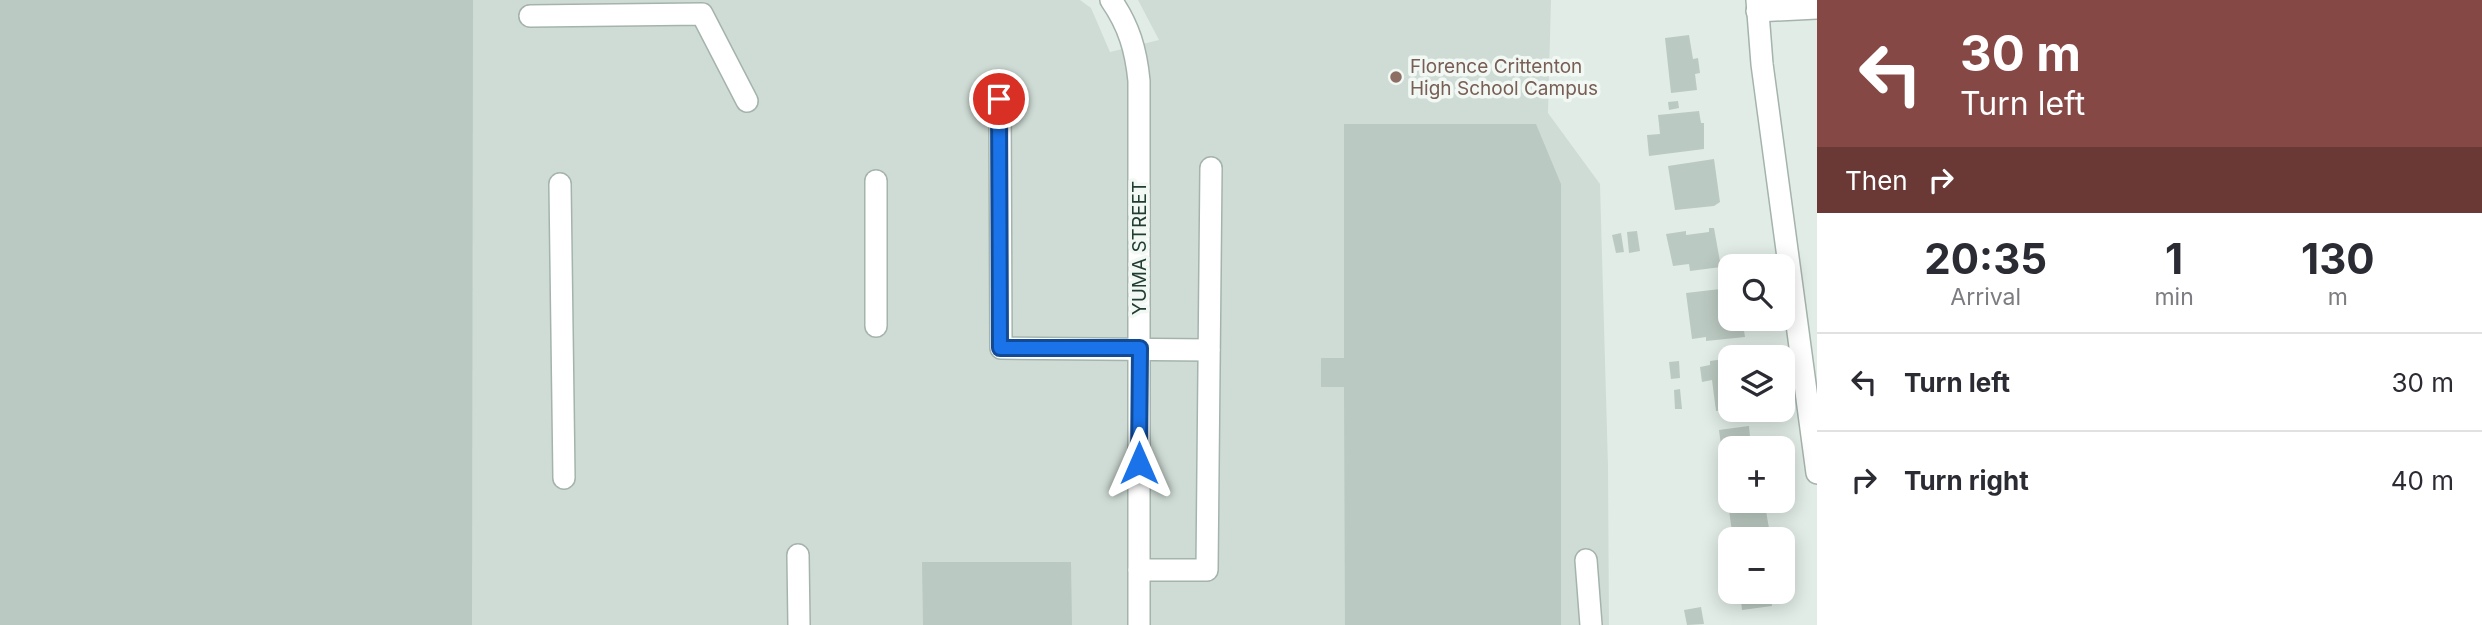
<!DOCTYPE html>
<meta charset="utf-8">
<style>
body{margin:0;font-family:Inter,sans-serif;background:#f7f7f7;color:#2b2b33;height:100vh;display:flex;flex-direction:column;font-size:26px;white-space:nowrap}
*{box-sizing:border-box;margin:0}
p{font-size:23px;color:#7c7c81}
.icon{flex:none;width:38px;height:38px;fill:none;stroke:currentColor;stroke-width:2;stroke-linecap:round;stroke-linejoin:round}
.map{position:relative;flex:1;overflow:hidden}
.panel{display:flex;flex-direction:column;background:#fff;width:665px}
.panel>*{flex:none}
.banner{background:#854844;color:#fff;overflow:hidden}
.buttons{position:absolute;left:1718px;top:254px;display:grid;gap:14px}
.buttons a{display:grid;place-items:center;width:77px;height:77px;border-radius:14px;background:#fff;box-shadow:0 4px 18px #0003;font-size:35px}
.pin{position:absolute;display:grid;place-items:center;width:60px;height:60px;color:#fff;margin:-30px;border:4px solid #fff;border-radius:50%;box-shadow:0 2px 7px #0007}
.me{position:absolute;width:77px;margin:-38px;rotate:0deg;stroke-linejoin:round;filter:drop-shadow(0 0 5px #0008)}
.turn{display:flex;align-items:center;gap:24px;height:147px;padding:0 28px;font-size:32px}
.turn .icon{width:91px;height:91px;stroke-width:2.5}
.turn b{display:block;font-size:49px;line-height:60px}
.then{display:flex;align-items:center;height:66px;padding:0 28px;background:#0003;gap:14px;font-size:26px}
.eta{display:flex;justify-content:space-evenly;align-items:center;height:119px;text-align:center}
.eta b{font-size:42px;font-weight:700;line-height:49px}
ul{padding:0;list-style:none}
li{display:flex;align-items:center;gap:21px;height:98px;padding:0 28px;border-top:2px solid #e1e1e2}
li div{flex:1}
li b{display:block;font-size:26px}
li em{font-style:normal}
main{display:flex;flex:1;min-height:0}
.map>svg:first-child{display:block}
.built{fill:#cfdcd5}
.building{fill:#bac9c1}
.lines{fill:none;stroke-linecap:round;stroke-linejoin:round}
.minor-casing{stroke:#a4b4ac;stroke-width:24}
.minor{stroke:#fff;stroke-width:21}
.route-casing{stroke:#114b97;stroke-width:18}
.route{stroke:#1a73e8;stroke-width:12}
.education-dot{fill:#8d6e63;stroke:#f2f8f4;stroke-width:2.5}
.labels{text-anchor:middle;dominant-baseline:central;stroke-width:7;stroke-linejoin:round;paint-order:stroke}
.education-label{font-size:19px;fill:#785e54;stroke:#f2f8f4;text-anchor:start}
.street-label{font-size:19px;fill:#213d32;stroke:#f2f8f4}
</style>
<main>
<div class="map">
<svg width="1817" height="625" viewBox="0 0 1817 625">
<rect width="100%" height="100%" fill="#e1ece6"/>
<polygon class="built" points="0,0 1080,0 1091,8 1110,52 1159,40 1138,0 1551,0 1548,113 1600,184 1608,466 1609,625 0,625"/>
<g class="building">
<polygon points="0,0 473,0 472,625 0,625"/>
<polygon points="1689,35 1693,59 1698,58 1700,73 1695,74 1697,90 1671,93 1665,38"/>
<polygon points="1678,101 1679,108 1669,110 1668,102"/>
<polygon points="1699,111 1701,123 1704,123 1704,149 1649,156 1647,135 1660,134 1658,115"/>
<polygon points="1344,124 1536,124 1561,184 1561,625 1345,625 1344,387 1321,387 1321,358 1344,358"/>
<polygon points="1714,159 1720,202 1714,206 1675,210 1668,166"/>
<polygon points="1709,228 1714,228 1721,267 1690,271 1689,264 1673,266 1666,234 1686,231 1686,235 1709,232"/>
<polygon points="1637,231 1640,251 1629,253 1627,232"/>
<polygon points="1621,233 1624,252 1616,253 1612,235"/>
<polygon points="1729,288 1731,318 1742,318 1745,337 1706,341 1706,337 1692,339 1686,293"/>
<polygon points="1731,358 1731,409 1716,411 1712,380 1702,382 1700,367 1710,365 1710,361"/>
<polygon points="1679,361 1680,378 1671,379 1669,362"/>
<polygon points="1680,389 1682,409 1675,409 1674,390"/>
<polygon points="1749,426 1751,448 1731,448 1731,475 1725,476 1719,430"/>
<polygon points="1726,489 1731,489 1731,500 1758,500 1759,512 1766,511 1770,534 1733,539"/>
<polygon points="922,562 1071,562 1072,625 923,625"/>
<polygon points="1740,592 1770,592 1772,606 1742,610"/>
<polygon points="1701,607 1704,624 1687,625 1684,610"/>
</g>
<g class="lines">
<g class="minor-casing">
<g id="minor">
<path d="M1111,0c18,26 25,50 28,81v544"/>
<polyline points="1757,0 1762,64 1817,473"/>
<polyline points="1757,11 1817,8"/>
<polyline points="530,16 702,14 747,101"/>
<polyline points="1000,99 1001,348 1209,350"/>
<polyline points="560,184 564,478"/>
<polyline points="876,326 876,181"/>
<polyline points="798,555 799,625"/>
<polyline points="1586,560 1591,625"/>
<polyline points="1139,570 1207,570 1211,168"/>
</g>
</g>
<use href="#minor" class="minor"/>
</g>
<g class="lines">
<g class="route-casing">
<polyline id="route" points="999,99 1000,348 1140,348 1139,463"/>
</g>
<use href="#route" class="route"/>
</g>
<circle class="education-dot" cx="1396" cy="77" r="7"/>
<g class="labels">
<g class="education-label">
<text x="1410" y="66">Florence Crittenton<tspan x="1410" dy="22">High School Campus</tspan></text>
</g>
<g class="street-label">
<text transform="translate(1139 248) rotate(-90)">YUMA STREET</text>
</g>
</g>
</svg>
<div class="buttons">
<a><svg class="icon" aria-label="search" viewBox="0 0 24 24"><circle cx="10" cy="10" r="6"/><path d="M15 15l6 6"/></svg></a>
<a><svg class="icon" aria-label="layers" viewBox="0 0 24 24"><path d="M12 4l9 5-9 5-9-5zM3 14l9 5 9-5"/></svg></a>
<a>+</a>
<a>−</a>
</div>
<div class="pin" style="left:999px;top:99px;background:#d93025"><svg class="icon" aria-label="arrive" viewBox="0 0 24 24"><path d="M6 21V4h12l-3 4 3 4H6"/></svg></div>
<svg class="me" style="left:1139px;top:463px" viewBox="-20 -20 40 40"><path d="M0-17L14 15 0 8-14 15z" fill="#1a73e8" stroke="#fff" stroke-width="4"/></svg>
</div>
<section class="panel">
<div class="banner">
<div class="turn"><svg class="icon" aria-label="left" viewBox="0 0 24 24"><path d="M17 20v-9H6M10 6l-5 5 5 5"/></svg><div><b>30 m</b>Turn left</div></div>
<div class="then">Then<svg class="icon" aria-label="right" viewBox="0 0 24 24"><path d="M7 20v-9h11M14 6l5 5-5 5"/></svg></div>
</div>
<div class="eta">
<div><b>20:35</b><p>Arrival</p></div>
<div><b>1</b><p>min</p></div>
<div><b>130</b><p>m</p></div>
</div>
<ul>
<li><svg class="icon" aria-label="left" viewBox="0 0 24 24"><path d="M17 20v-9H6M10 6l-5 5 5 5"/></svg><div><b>Turn left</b></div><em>30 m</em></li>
<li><svg class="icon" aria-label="right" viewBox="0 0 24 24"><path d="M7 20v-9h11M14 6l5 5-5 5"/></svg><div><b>Turn right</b></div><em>40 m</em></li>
</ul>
</section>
</main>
